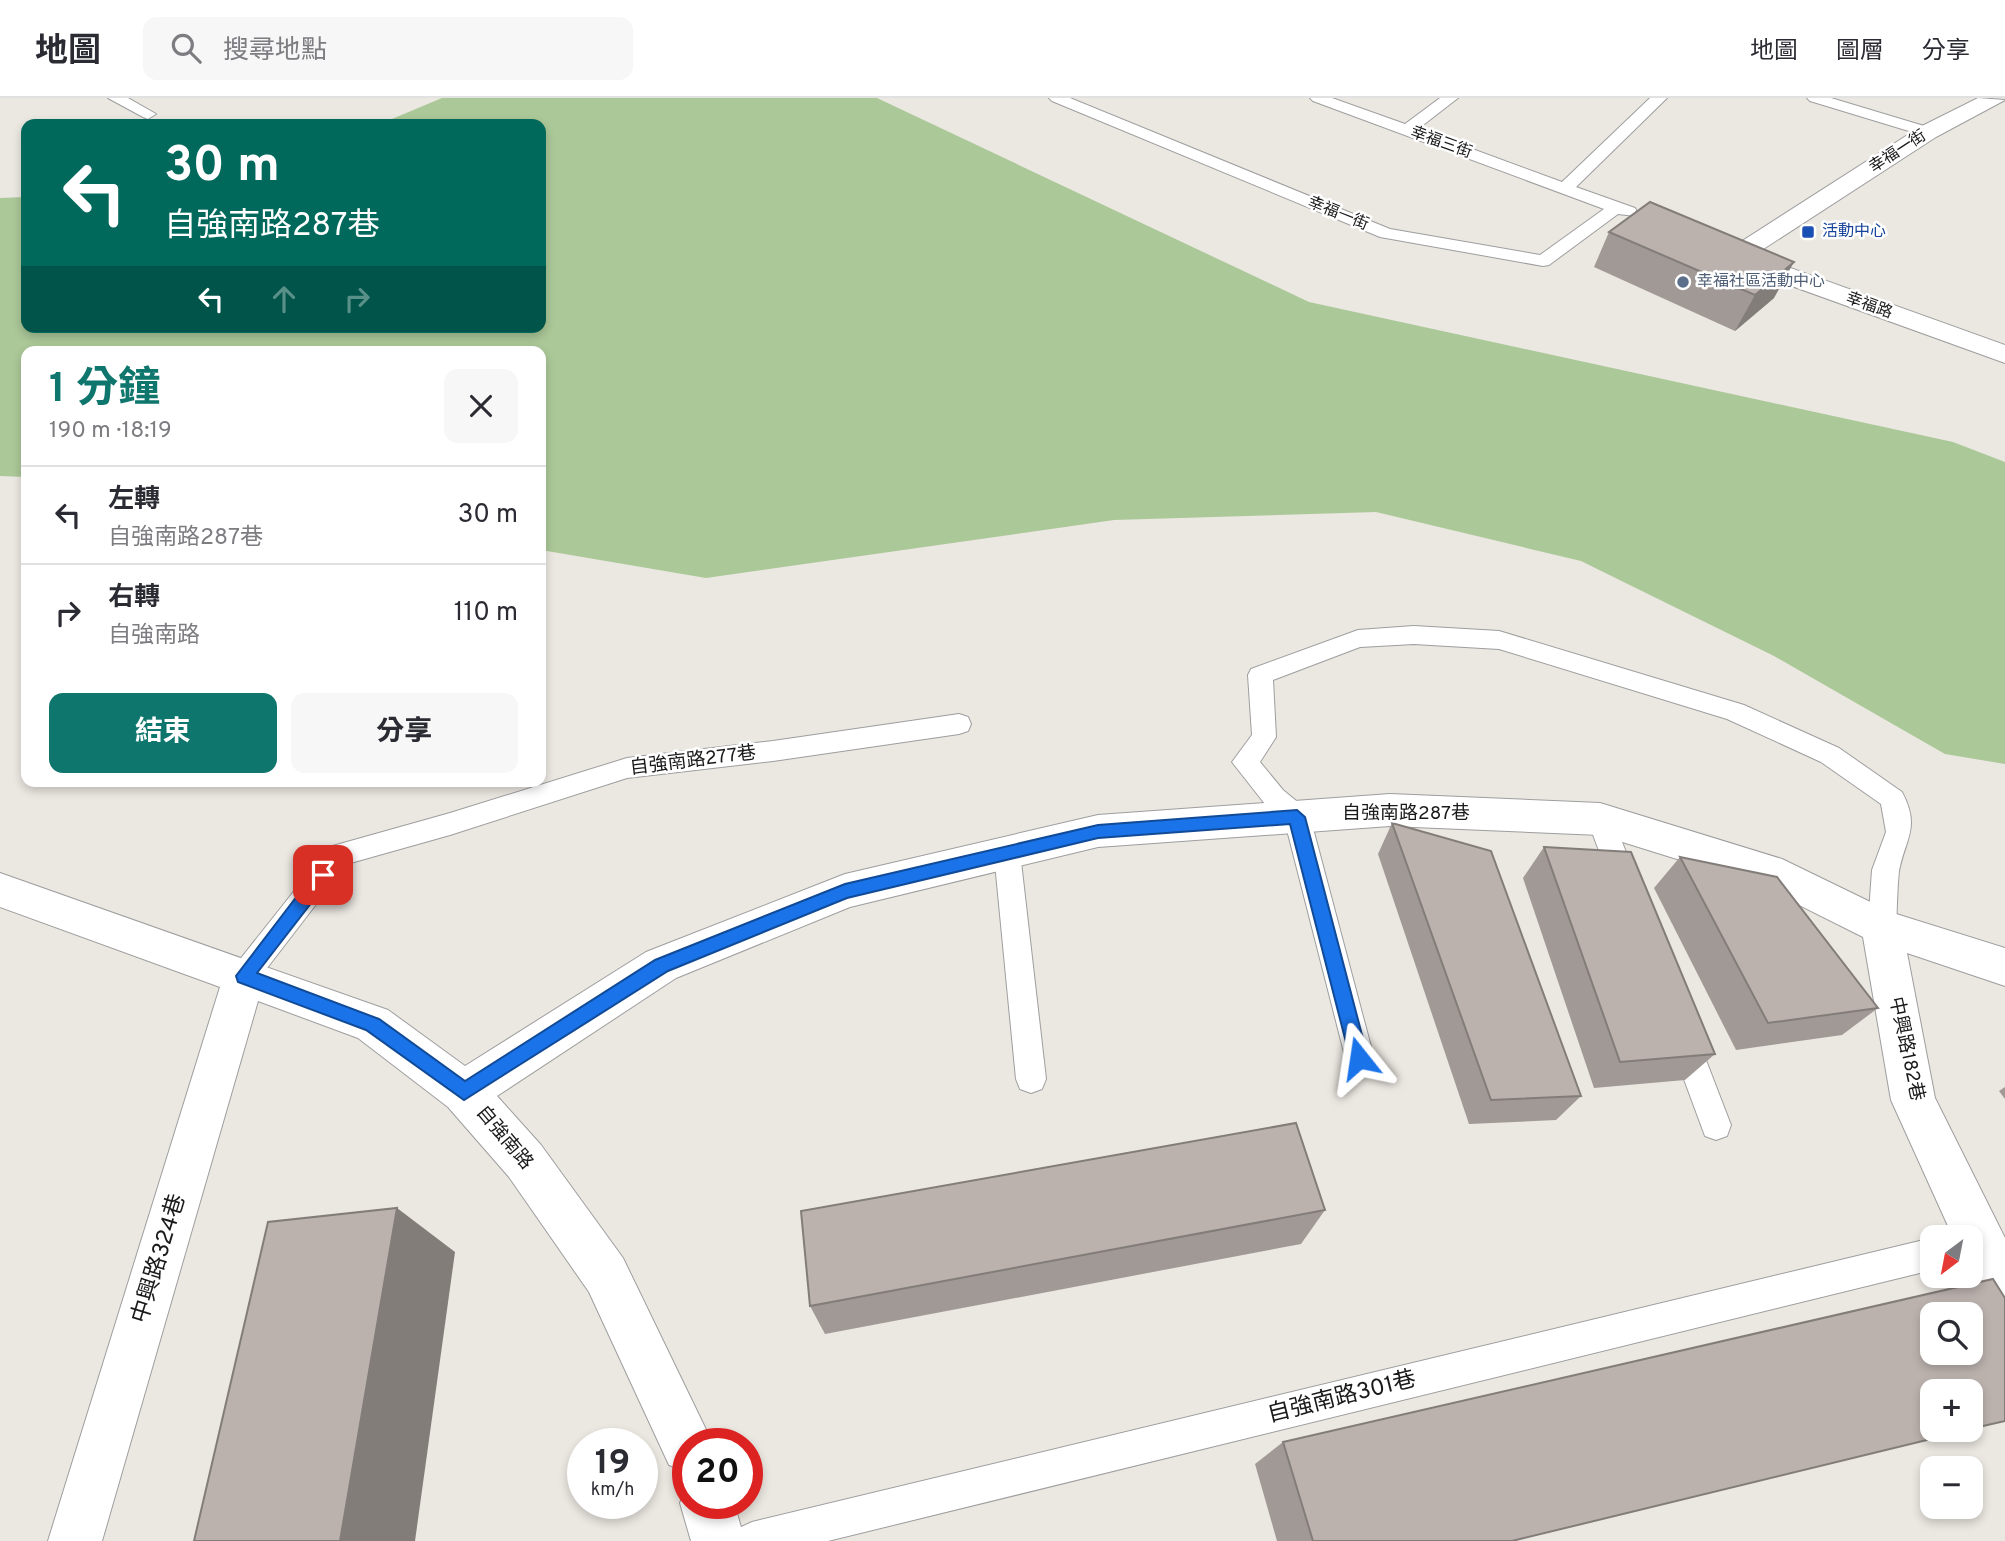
<!DOCTYPE html>
<html lang="zh-TW">
<meta charset="utf-8">
<style>
body{margin:0;font-family:Overpass,"Noto Sans TC",sans-serif;background:#f7f7f7;color:#2b2b33;height:100vh;display:flex;flex-direction:column;font-size:26px;white-space:nowrap}
*{box-sizing:border-box;margin:0}
p{font-size:23px;color:#7c7c81}
.icon{flex:none;width:38px;height:38px;fill:none;stroke:currentColor;stroke-width:2;stroke-linecap:round;stroke-linejoin:round}
.map{position:relative;flex:1;overflow:hidden}
.side{position:absolute;left:21px;top:248px;width:525px;height:441px;display:flex;flex-direction:column;background:#fff;border-radius:14px;box-shadow:0 4px 10px #0003}
.side>*{flex:none}
.hud{position:absolute;left:21px;top:21px;width:525px;height:214px;border-radius:14px;box-shadow:0 4px 10px #0003;background:#00695c;color:#fff;overflow:hidden}
.needle{width:46px;rotate:212deg}
.tools{position:absolute;left:1920px;top:1127px;display:grid;gap:14px}
.tools a{display:grid;place-items:center;width:63px;height:63px;border-radius:14px;background:#fff;box-shadow:0 4px 10px #0003;font-size:35px}
.speed{position:absolute;left:567px;top:1330px;display:flex;gap:14px;font-size:35px;font-weight:700;text-align:center}
.speed>*{display:grid;place-content:center;width:91px;height:91px;border-radius:50%;background:#fff;box-shadow:0 4px 10px #0003;line-height:1}
.speed small{font-size:18px;font-weight:400}
.speed .limit{border:10px solid #d22;background:#fff;color:#111}
.pin{position:absolute;display:grid;place-items:center;width:60px;height:60px;color:#fff;margin:-30px;border-radius:14px;box-shadow:0 4px 10px #0006}
.me{position:absolute;width:77px;margin:-38px;rotate:345deg;stroke-linejoin:round;filter:drop-shadow(0 0 5px #0008)}
.turn{display:flex;align-items:center;gap:24px;height:147px;padding:0 28px;font-size:32px}
.turn .icon{width:91px;height:91px;stroke-width:2.5}
.turn b{display:block;font-size:49px;line-height:60px}
.lanes{display:flex;align-items:center;height:66px;padding:0 28px;background:#0003;justify-content:center;gap:35px;direction:ltr}
.lanes .off{opacity:.35}
.round{display:grid;place-items:center;flex:none;width:74px;height:74px;border-radius:14px;background:#f7f7f7}
.overview{display:flex;align-items:center;justify-content:space-between;height:119px;padding:0 28px}
h1{font-size:42px;font-weight:700;line-height:52px;color:#0f766e}
.primary-button{display:flex;gap:14px;margin-top:auto;padding:14px 28px}
.primary-button a{flex:1;height:80px;border-radius:14px;background:#0f766e;color:#fff;font-size:28px;font-weight:700;line-height:80px;text-align:center}
.primary-button a+a{background:#f7f7f7;color:#2b2b33}
ul{padding:0;list-style:none}
li{display:flex;align-items:center;gap:21px;height:98px;padding:0 28px;border-top:2px solid #e1e1e2}
li div{flex:1}
li b{display:block;font-size:26px}
li em{font-style:normal}
header{display:flex;align-items:center;gap:42px;box-sizing:border-box;height:98px;padding:0 35px;background:#fff;border-bottom:2px solid #e1e1e2}
header strong{font-size:33px}
nav{display:flex;gap:38px;margin-inline-start:auto;font-size:24px}
.search{width:490px;height:63px;background:#f7f7f7;display:flex;align-items:center;gap:18px;box-sizing:border-box;padding:0 24px;border-radius:14px;color:#7c7c81;font-size:26px}
.map>svg:first-child{display:block}
.forest{fill:#abc898}
.lines{fill:none;stroke-linecap:round;stroke-linejoin:round}
.service-casing{stroke:#9e9e9e;stroke-width:2}
.minor-casing{stroke:#9e9e9e;stroke-width:2}
.service{fill:#fff;fill-rule:evenodd}
.minor{fill:#fff;fill-rule:evenodd}
.wall{fill:#a19996}
.shaded-wall{fill:#837d7a}
.building{fill:#bbb2ae;stroke:#837d7a;stroke-width:2;fill-rule:evenodd}
.route{fill:#1a73e8;stroke:#114b97;stroke-width:2}
.transit-dot{fill:#1a4fb4;stroke:#fff;stroke-width:2.5}
.service-dot{fill:#5c6f8a;stroke:#fff;stroke-width:2.5}
.labels{text-anchor:middle;dominant-baseline:central;stroke-width:5;stroke-linejoin:round;paint-order:stroke}
.far-street-label{font-size:16px;fill:#1a1a1a;stroke:#fff}
.far-transit-label{font-size:16px;fill:#164399;stroke:#fff;text-anchor:start}
.far-service-label{font-size:16px;fill:#4e5e75;stroke:#fff;text-anchor:start}
.street-label{font-size:19px;fill:#1a1a1a;stroke:#fff}
.near-street-label{font-size:23px;fill:#1a1a1a;stroke:#fff}
</style>
<header>
<strong>地圖</strong>
<div class="search"><svg class="icon" aria-label="search" viewBox="0 0 24 24"><circle cx="10" cy="10" r="6"/><path d="M15 15l6 6"/></svg>搜尋地點</div>
<nav><a>地圖</a><a>圖層</a><a>分享</a></nav>
</header>
<div class="map">
<svg width="2005" height="1443" viewBox="0 0 2005 1443">
<rect width="100%" height="100%" fill="#ebe7e1"/>
<polygon class="forest" points="442,0 877,0 1309,204 1953,344 2005,364 2005,666 1945,656 1774,558 1581,463 1376,414 1114,422 706,480 541,452 541,254 26,254 26,379 0,378 0,100 26,99 26,229 541,229 541,26 380,26"/>
<g class="lines">
<g class="service-casing">
<g id="service">
<polygon points="108,0 128,0 156,16 148,21 143,19"/>
<polygon points="1049,0 1070,0 1390,131 1540,157 1604,111 1313,3 1310,0 1332,0 1405,26 1440,0 1458,0 1418,31 1562,84 1650,0 1667,0 1576,89 1635,110 1637,114 1635,118 1618,116 1549,167 1543,168 1380,139 1052,3"/>
<polygon points="1807,0 1831,0 1934,31 1936,34 1928,39 1922,37 1810,3"/>
<path d="M1414,528l85,5 245,74 95,43 63,44c19,36 3,47 -3,79 -2,18 -2,38 -3,56l-4,9 -10,3 -10,-3 -4,-9 4,-57 14,-38 -5,-28 -60,-42 -94,-43 -228,-70 -85,-5 -54,3 -87,33 3,57 -16,25 23,28 23,19 4,8 64,241 -4,10 -11,4 -11,-4 -63,-246 -20,-18 -33,-42 20,-27 -4,-60 3,-6 107,-39z"/>
<polygon points="959,616 968,619 971,626 968,633 959,636 773,663 627,680 450,737 347,766 254,887 244,891 234,887 230,878 234,869 329,749 450,715 627,660 773,643"/>
<polygon points="1600,710 1609,713 1613,721 1639,787 1635,795 1625,799 1615,795 1587,721 1591,713"/>
<polygon points="1007,744 1016,747 1020,755 1046,981 1042,991 1031,995 1020,991 1016,981 994,755 998,747"/>
<polygon points="1684,927 1694,931 1731,1027 1727,1038 1716,1042 1705,1038 1669,941 1674,931"/>
<polygon points="1932,1140 1932,1172 828,1443 733,1443 739,1430 752,1424"/>
</g>
</g>
<g class="minor-casing">
<g id="minor">
<polygon points="1978,0 2005,2 1936,39 1754,157 2005,247 2005,265 1725,164 1721,159 1725,154 1920,29"/>
<path d="M1390,696l210,9 182,56 111,54 112,35v38l-98,-33 28,145 70,140v66c-34,-14 -35,-34 -35,-67h-17l-62,-137 -28,-163 -106,-53 -157,-49 -210,-9 -292,21 -248,60 -174,71 -179,118 44,49 82,113 90,186h-25v28l-19,-7 -80,-173 -80,-115 -61,-70 -90,-69 -100,-37 -156,540h-54l172,-554 -220,-80v-34l388,137 77,56 181,-114 199,-78 253,-59z"/>
<polygon points="688,1387 688,1405 734,1405 745,1443 691,1443 680,1405"/>
</g>
</g>
<use href="#service" class="service"/>
<use href="#minor" class="minor"/>
</g>
<g class="wall">
<polygon points="1609,134 1774,200 1735,233 1594,169"/>
<polygon points="1392,725 1581,998 1556,1022 1469,1026 1378,756"/>
<polygon points="1544,749 1715,956 1685,982 1594,990 1523,780"/>
<polygon points="1680,759 1878,910 1842,937 1736,952 1654,790"/>
<polygon points="2005,989 2005,1001 1999,993"/>
<polygon points="1325,1112 1301,1146 825,1236 810,1208"/>
<polygon points="1283,1344 1512,1443 1277,1443 1255,1366"/>
</g>
<g class="shaded-wall">
<polygon points="1794,164 1774,200 1735,233 1755,197"/>
<polygon points="397,1110 455,1154 415,1443 340,1443"/>
</g>
<g class="building">
<polygon points="1650,104 1794,164 1755,197 1609,134"/>
<polygon points="1392,725 1491,753 1581,998 1491,1002"/>
<polygon points="1544,749 1631,754 1715,956 1620,964"/>
<polygon points="1680,759 1777,779 1878,910 1768,925"/>
<polygon points="1296,1025 1325,1112 810,1208 801,1113"/>
<polygon points="397,1110 340,1443 194,1443 268,1124"/>
<path d="M1993,1181l12,19v123l-35,8v-38h-38v39h36l-456,111h-199l-30,-99zM1932,1216h38v39h-38z"/>
</g>
<polygon class="route" points="1297,712 1305,719 1368,960 1366,966 1359,969 1353,966 1350,960 1290,726 1098,740 847,800 668,873 464,1002 366,932 238,884 236,878 317,772 329,772 331,777 329,782 257,875 379,921 465,983 655,862 845,786 1098,727"/>
<rect class="transit-dot" x="1801" y="127" width="14" height="14" rx="3.5"/>
<circle class="service-dot" cx="1683" cy="184" r="7"/>
<g class="labels">
<g class="far-street-label">
<text transform="translate(1441 45) rotate(20)">幸福三街</text>
<text transform="translate(1898 54) rotate(-33)">幸福一街</text>
<text transform="translate(1338 116) rotate(22)">幸福一街</text>
<text transform="translate(1869 208) rotate(20)">幸福路</text>
</g>
<g class="far-transit-label">
<text x="1822" y="134">活動中心</text>
</g>
<g class="far-service-label">
<text x="1697" y="184">幸福社區活動中心</text>
</g>
<g class="street-label">
<text transform="translate(693 663) rotate(-7)">自強南路277巷</text>
<text x="1406" y="716">自強南路287巷</text>
<text transform="translate(1906 951) rotate(78)">中興路182巷</text>
<text transform="translate(504 1040) rotate(50)">自強南路</text>
</g>
<g class="near-street-label">
<text transform="translate(160 1161) rotate(-73)">中興路324巷</text>
<text transform="translate(1342 1300) rotate(-14)">自強南路301巷</text>
</g>
</g>
</svg>
<div class="tools">
<a><svg class="needle" viewBox="-14 -14 28 28"><path d="M0-13l5 13h-10z" fill="#e53935"/><path d="M0 13l5-13h-10z" fill="#7c7c81"/></svg></a>
<a><svg class="icon" aria-label="search" viewBox="0 0 24 24"><circle cx="10" cy="10" r="6"/><path d="M15 15l6 6"/></svg></a>
<a>+</a>
<a>−</a>
</div>
<div class="speed"><div>19<small>km/h</small></div><div class="limit">20</div></div>
<div class="pin" style="left:323px;top:777px;background:#d93025"><svg class="icon" aria-label="arrive" viewBox="0 0 24 24"><path d="M6 21V4h12l-3 4 3 4H6"/></svg></div>
<svg class="me" style="left:1359px;top:960px" viewBox="-20 -20 40 40"><path d="M0-17L14 15 0 8-14 15z" fill="#1a73e8" stroke="#fff" stroke-width="4"/></svg>
<div class="hud">
<div class="turn"><svg class="icon" aria-label="left" viewBox="0 0 24 24"><path d="M17 20v-9H6M10 6l-5 5 5 5"/></svg><div><b>30 m</b>自強南路287巷</div></div>
<div class="lanes"><svg class="icon" aria-label="left" viewBox="0 0 24 24"><path d="M17 20v-9H6M10 6l-5 5 5 5"/></svg><svg class="icon off" aria-label="ahead" viewBox="0 0 24 24"><path d="M12 20V5M6 11l6-6 6 6"/></svg><svg class="icon off" aria-label="right" viewBox="0 0 24 24"><path d="M7 20v-9h11M14 6l5 5-5 5"/></svg></div>
</div>
<section class="side">
<div class="overview"><div><h1>1 分鐘</h1><p>190 m · 18:19</p></div><a class="round"><svg class="icon" aria-label="close" viewBox="0 0 24 24"><path d="M6 6l12 12M18 6L6 18"/></svg></a></div>
<ul>
<li><svg class="icon" aria-label="left" viewBox="0 0 24 24"><path d="M17 20v-9H6M10 6l-5 5 5 5"/></svg><div><b>左轉</b><p>自強南路287巷</p></div><em>30 m</em></li>
<li><svg class="icon" aria-label="right" viewBox="0 0 24 24"><path d="M7 20v-9h11M14 6l5 5-5 5"/></svg><div><b>右轉</b><p>自強南路</p></div><em>110 m</em></li>
</ul>
<div class="primary-button"><a>結束</a><a>分享</a></div>
</section>
</div>
